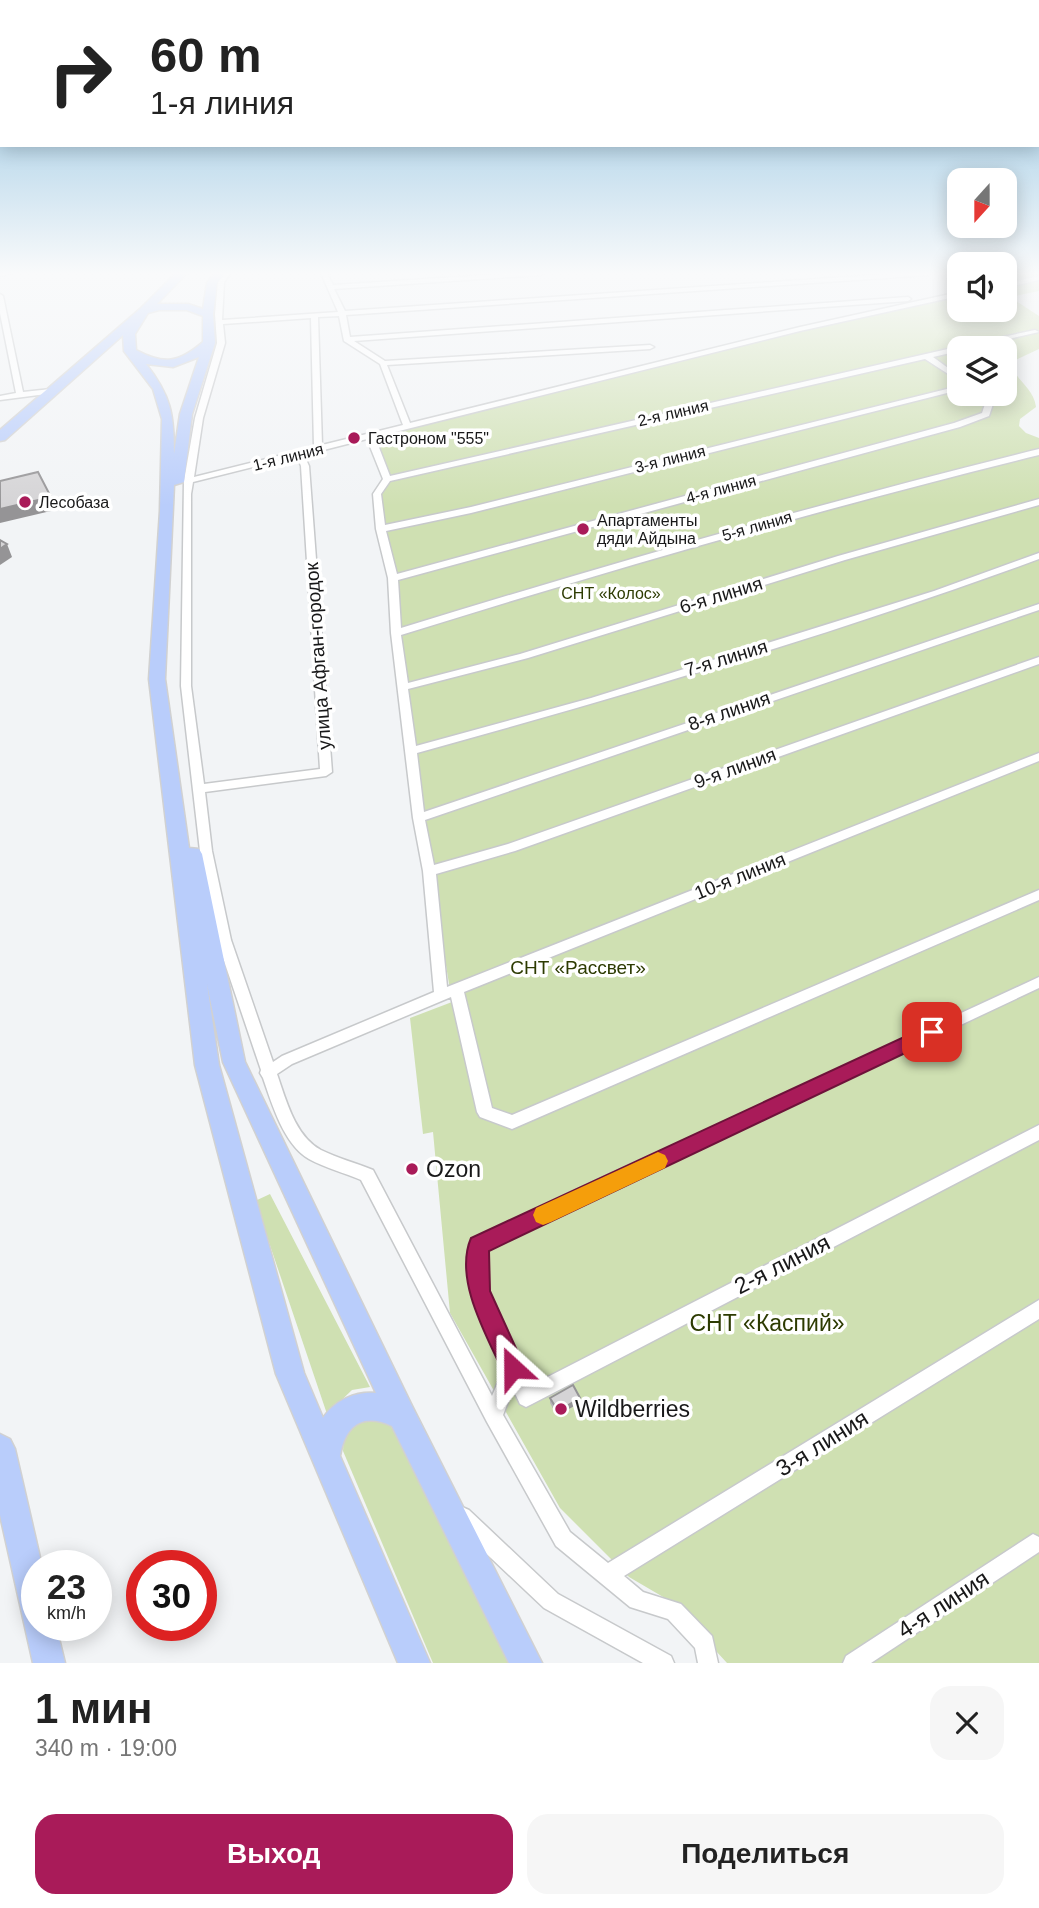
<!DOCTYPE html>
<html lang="ru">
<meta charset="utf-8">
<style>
body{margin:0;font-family:Arial,sans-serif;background:#f6f6f6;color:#222;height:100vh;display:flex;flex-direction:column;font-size:26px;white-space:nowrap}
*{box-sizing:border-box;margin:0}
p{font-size:23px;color:#767676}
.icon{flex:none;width:38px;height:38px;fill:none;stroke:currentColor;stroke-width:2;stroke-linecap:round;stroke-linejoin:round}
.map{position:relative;height:1663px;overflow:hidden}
.details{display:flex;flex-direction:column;background:#fff;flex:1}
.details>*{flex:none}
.guide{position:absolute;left:0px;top:0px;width:1040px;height:147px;box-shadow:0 4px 18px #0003;background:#fff;color:#222;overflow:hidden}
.needle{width:46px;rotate:201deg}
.tools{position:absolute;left:947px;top:168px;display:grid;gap:14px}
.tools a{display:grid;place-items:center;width:70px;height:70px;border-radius:14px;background:#fff;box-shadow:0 4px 18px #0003;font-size:35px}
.speed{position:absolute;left:21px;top:1550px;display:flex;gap:14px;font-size:35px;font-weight:700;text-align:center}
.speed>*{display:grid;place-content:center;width:91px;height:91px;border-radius:50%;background:#fff;box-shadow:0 4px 18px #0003;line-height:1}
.speed small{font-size:18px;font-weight:400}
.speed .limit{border:10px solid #d22;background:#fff;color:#111}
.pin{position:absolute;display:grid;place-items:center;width:60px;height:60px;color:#fff;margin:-30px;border-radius:14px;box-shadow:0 4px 10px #0006}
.me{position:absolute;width:77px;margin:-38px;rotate:336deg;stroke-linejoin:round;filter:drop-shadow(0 0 5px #0008)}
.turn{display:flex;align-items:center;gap:24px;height:147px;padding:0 35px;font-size:32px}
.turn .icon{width:91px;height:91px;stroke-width:2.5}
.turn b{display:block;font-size:49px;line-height:60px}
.round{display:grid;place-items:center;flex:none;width:74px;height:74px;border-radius:21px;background:#f6f6f6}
.head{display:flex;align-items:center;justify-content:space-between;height:119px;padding:0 35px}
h1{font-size:42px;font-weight:800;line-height:52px}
.button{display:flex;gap:14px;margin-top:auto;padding:14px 35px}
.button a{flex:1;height:80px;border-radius:21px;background:#a91b59;color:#fff;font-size:28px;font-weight:800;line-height:80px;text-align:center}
.button a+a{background:#f6f6f6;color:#222}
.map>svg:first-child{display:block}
.green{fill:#cfe0b2;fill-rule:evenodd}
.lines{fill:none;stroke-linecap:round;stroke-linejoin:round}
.minor-casing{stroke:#c7c9cb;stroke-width:3}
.primary-casing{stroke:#d1d1d1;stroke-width:3}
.minor{fill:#fff;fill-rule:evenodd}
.primary{fill:#b9cdfb;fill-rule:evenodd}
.wall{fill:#b7b6b8}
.shaded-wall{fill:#959496}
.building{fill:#d5d4d6;stroke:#959496;stroke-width:2}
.route{fill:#a91b59;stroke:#6e123a;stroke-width:2}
.slow{fill:#f59e0b}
.poi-dot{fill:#a91b59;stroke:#fff;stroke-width:2.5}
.labels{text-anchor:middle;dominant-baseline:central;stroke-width:7;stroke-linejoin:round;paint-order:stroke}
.far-street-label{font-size:16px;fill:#181819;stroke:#fff}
.far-poi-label{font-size:16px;fill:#181819;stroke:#fff;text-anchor:start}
.far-park-label{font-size:16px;fill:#2d3b02;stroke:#fff}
.street-label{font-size:19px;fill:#181819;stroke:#fff}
.park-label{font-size:19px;fill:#2d3b02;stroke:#fff}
.near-poi-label{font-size:23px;fill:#181819;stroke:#fff;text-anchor:start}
.near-street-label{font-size:23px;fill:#181819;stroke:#fff}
.near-park-label{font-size:23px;fill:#2d3b02;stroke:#fff}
</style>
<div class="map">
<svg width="1039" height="1663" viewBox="0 0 1039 1663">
<rect width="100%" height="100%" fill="#f2f4f6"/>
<g class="green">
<path d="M1005,273h34v18l-29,6 29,19v33l-28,13c2,17 23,25 25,45l-16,12 -1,7 7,7 13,5v1225h-312l-57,-62 -41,-24 -69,-69 -110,-195 -17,-181 -10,2 -13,-116 42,-16 -20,-122 3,-6 -23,-133 -32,-235v-10l9,-15 -18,-48 505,-122 83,-17v16h45zM959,348h45v46h-45z"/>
<polygon points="270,1194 370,1387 352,1390 327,1414 255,1201"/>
<polygon points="393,1418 512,1663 433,1663 343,1451 344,1432 354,1420"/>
</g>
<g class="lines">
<g class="minor-casing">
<g id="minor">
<polygon points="0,273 12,273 0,276"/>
<path d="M225,273h6l-7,9 -2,38 116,-8 -17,-39h6l6,12 183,-12h28l-3,2 -207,14 11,22 559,-38h27l-3,2 -582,40 4,22 558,-40 3,2 -3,2 -554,40 31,20 265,-16 4,2 -4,2 -263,16 23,58 390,-96 159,-35v4l-159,35 -425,106 15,39 571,-130 74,-16 4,2 -69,16h-11v3l-26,6 26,19v5l-34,-22 -535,122 -9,13 4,31 86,-18 488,-121v4l-488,123 -85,18 11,43 557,-151 28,-10 5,-15 -3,-4h8l3,4 -6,18 -29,11 -562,153 3,48c211,-65 423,-126 638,-179v6c-215,53 -426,114 -638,180l7,48 112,-29 318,-98 201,-57v6l-194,55 -317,98 -120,31 8,57 175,-48 343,-107 105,-38v6c-204,75 -413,136 -622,194l7,59 615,-208v6l-614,210 9,45 74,-21 531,-187v7l-524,187 -79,23 11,113 592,-234v8l-575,231 28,116 20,7 527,-225v10l-527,229 -32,-12 -3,-5 -26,-115 -159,67 -15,10c9,26 18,62 44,76 16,8 35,13 52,20l119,226 12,-28 -33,-77 -1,-46 2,-6 567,-262v11l-553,261 1,42 43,95 509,-261v15l-507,264 -6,3 -6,-3 -7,-15 -10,26 67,117 38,31 431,-263v19l-415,257 19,16 38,12 31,32 6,27h-20l-3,-15 -27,-29 -38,-12 -74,-61 -69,-124 -126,-242c-16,-7 -36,-12 -52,-21 -25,-14 -37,-55 -46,-81l-3,-5 1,-3 -44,-130 -17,-89 -19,-165 3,-205 11,-63 22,-75 -2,-29 3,-32zM339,316l5,25 36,23 23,61 -81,20 -4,-128zM311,318l3,129 -120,30 9,-59 22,-75 -2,-19zM367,439l16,40 -10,15 3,35 12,49 3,55 22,185 10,53 11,121 -152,64 -9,6 -42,-122 -19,-89 -7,-59 121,-16 6,-4 -23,-306 -5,-11zM297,456l4,10 19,303 -116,15 -13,-98v-192l2,-12z"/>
<polygon points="1039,276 1039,280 1004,288 1004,284"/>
<polygon points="0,294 3,296 23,392 51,389 54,389 54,393 0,400 0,396 16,393 0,313"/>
<polygon points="462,1507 469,1510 558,1594 671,1656 674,1663 643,1663 544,1608 455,1524 452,1517 455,1510"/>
<polygon points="1033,1534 1039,1537 1039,1552 871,1663 843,1663 846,1656"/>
</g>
</g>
<g class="primary-casing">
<g id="primary">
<path d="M176,273h11l-30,31h31l15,5 4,-26 8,-10h10l-8,10 -4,31 2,29 -23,71 -8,68 -10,3 -9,194 24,169 10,1 3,5 43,208 167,344 130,257h-33l-117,-237c-30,-14 -47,0 -52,30l90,207h-32l-122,-289 -81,-309 -46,-386 11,-168 2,-92 -9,-30 -29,-38 -1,-16 -118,105 -5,1v-11l140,-121zM159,310h28l16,6v26c-24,21 -39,23 -67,8l-1,-16 13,-21zM199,357l-19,57 -6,40c0,-40 -3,-58 -28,-90l27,3zM207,984l16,78 153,331c-20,-2 -41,7 -53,25l-19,-45 -85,-308z"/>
<polygon points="0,1434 10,1439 15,1449 42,1566 37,1566 37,1626 56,1626 65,1663 33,1663 0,1515"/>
</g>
</g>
<use href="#minor" class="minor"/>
<use href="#primary" class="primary"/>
</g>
<polygon class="wall" points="550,1398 580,1398 579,1403 557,1416 550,1403"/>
<g class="shaded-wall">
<polygon points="51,497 55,510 0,523 0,509"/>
<polygon points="7,544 12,557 0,565 0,549"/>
<polygon points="580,1398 579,1403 557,1416 558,1411"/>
</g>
<g class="building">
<polygon points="38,472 51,497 0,509 0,481"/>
<polygon points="0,540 7,544 0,549"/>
<polygon points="573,1385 580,1398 558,1411 550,1398"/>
</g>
<linearGradient id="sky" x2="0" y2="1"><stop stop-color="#7cb8dc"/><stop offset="0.54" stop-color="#f9fafb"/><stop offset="1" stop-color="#f9fafb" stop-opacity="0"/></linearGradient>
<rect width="1039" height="506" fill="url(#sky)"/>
<path class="route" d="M932,1024l7,2 2,6 -2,5 -450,214 1,40 35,77 -4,8 -8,4 -8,-4c-17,-38 -52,-96 -34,-138z"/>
<polygon class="slow" points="658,1152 665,1155 668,1161 665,1168 551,1222 543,1225 536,1222 533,1215 536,1208"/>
<g class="poi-dot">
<circle cx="354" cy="438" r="7"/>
<circle cx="25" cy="502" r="7"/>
<circle cx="583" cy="529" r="7"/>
<circle cx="412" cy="1169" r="7"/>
<circle cx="561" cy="1409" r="7"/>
</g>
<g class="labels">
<g class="far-street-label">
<text transform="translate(673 413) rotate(-13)">2-я линия</text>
<text transform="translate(288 457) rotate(-14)">1-я линия</text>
<text transform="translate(670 459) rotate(-14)">3-я линия</text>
<text transform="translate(721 489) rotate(-15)">4-я линия</text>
<text transform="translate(757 526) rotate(-16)">5-я линия</text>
</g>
<g class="far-poi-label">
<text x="368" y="438">Гастроном "555"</text>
<text x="39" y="502">Лесобаза</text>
<text x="597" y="520">Апартаменты<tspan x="597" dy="18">дяди Айдына</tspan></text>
</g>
<g class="far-park-label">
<text x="611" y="593">СНТ «Колос»</text>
</g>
<g class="street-label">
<text transform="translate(721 595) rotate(-17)">6-я линия</text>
<text transform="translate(318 656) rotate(-94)">улица Афган-городок</text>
<text transform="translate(726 658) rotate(-17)">7-я линия</text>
<text transform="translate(729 711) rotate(-19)">8-я линия</text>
<text transform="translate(735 768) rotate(-20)">9-я линия</text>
<text transform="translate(740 876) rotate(-22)">10-я линия</text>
</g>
<g class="park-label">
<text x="578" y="967">СНТ «Рассвет»</text>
</g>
<g class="near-poi-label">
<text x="426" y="1169">Ozon</text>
<text x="575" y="1409">Wildberries</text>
</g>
<g class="near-street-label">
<text transform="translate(782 1264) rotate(-27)">2-я линия</text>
<text transform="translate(822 1443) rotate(-32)">3-я линия</text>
<text transform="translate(943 1604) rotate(-33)">4-я линия</text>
</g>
<g class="near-park-label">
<text x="767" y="1323">СНТ «Каспий»</text>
</g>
</g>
</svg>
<div class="tools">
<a><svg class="needle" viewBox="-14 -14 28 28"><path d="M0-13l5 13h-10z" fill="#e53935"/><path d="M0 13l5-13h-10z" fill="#767676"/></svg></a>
<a><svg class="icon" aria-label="sound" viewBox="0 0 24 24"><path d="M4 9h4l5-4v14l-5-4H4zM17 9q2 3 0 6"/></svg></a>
<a><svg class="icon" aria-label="layers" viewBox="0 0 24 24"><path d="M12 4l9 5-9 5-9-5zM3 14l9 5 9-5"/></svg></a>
</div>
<div class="speed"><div>23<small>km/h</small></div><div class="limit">30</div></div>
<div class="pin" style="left:932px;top:1032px;background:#d93025"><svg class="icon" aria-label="arrive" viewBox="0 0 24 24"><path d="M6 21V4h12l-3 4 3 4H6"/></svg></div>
<svg class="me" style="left:513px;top:1368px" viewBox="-20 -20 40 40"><path d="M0-17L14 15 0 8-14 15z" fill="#a91b59" stroke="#fff" stroke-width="4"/></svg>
<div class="guide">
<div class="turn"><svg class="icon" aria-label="right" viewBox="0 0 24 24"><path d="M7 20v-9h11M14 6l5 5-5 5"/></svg><div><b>60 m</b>1-я линия</div></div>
</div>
</div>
<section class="details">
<div class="head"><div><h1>1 мин</h1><p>340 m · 19:00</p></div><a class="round"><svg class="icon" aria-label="close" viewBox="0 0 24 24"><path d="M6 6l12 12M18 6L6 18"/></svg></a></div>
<div class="button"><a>Выход</a><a>Поделиться</a></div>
</section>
